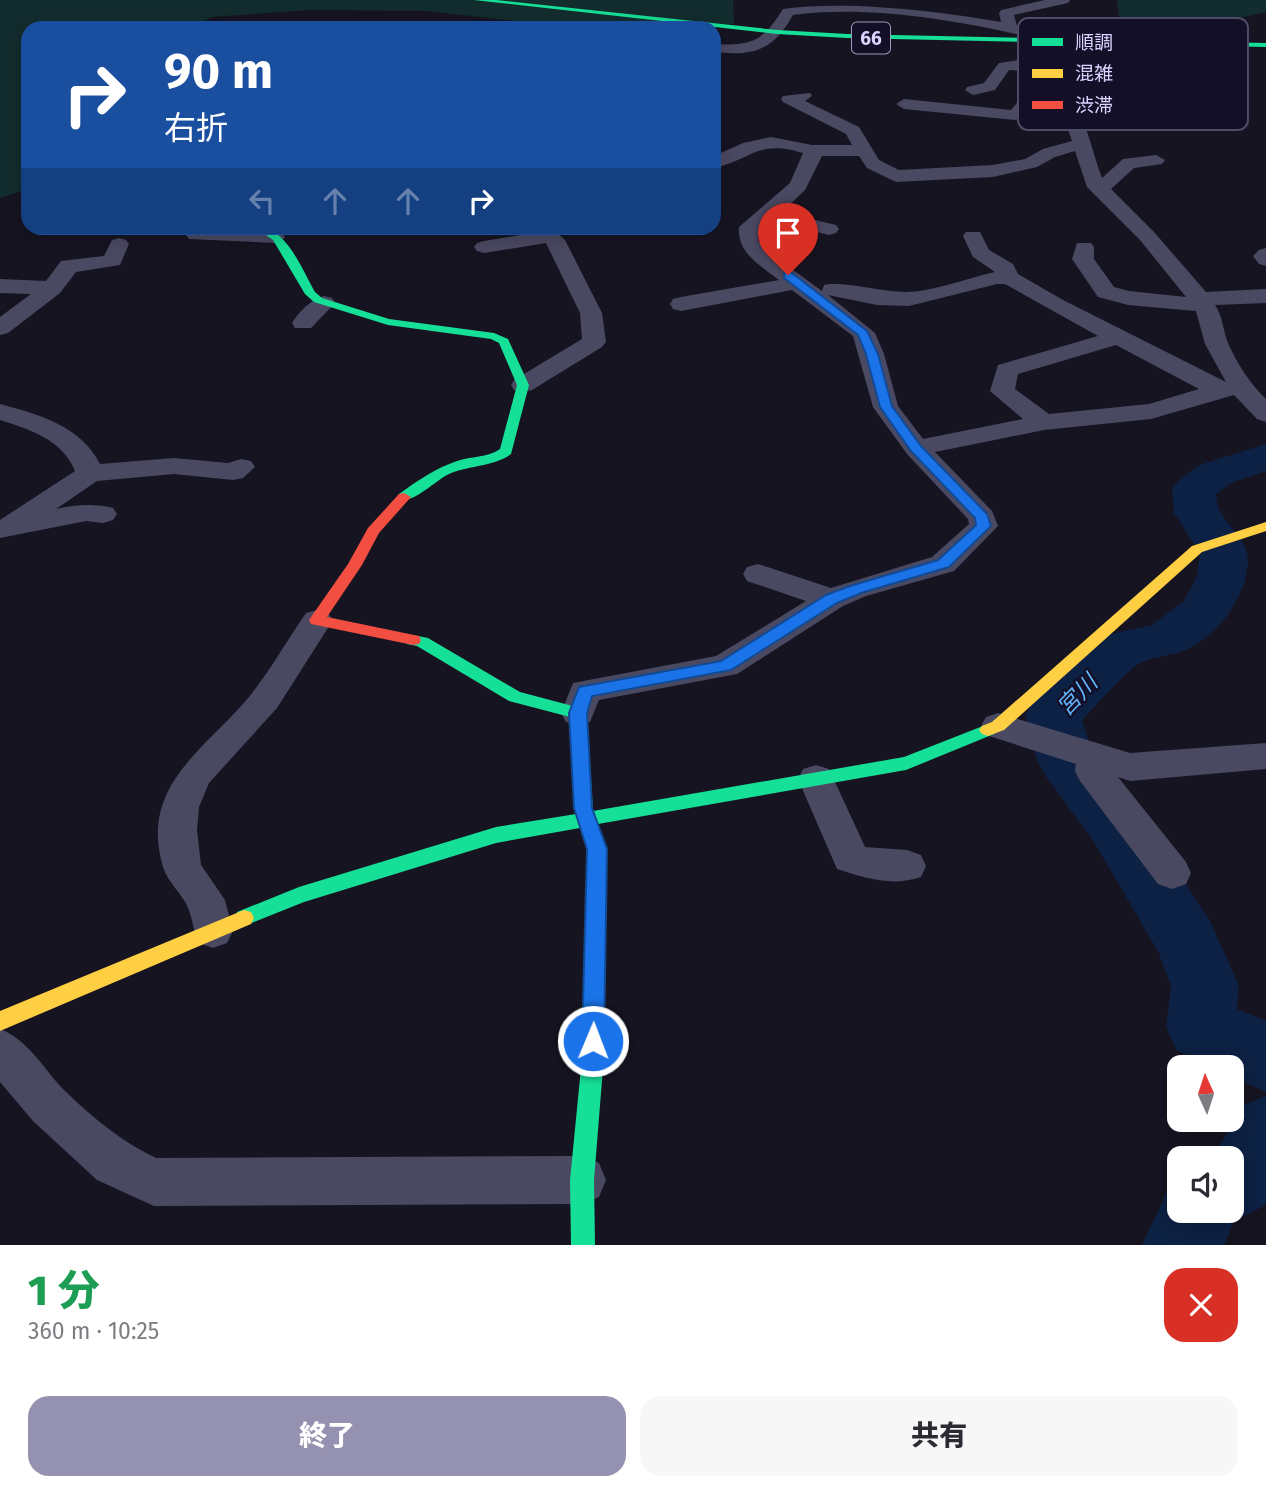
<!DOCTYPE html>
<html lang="ja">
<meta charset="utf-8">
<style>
body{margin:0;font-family:"Fira Sans","Noto Sans JP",sans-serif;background:#f7f7f7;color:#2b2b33;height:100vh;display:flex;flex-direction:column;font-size:26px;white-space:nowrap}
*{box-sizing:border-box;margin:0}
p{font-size:23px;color:#7c7c81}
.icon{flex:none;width:38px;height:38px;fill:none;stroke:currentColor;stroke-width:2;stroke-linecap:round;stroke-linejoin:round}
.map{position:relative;height:1245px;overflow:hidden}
.drawer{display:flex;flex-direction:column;background:#fff;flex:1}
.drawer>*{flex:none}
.banner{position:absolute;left:21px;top:21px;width:700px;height:214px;border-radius:21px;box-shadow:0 4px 18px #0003;background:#1a4fa0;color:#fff;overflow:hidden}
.needle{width:46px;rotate:357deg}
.tools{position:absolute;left:1167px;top:1055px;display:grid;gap:14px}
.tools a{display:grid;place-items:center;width:77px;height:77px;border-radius:14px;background:#fff;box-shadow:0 4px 18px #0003;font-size:35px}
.pin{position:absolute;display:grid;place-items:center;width:60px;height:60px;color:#fff;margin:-72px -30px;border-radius:50% 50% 50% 0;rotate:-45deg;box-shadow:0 0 7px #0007}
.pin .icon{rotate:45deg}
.me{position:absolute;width:77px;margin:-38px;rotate:1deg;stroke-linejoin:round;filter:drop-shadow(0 0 5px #0008)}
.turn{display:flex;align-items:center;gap:24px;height:147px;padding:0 28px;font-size:32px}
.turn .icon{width:91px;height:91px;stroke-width:2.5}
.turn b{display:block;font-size:49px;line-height:60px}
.lanes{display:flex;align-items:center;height:66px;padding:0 28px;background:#0003;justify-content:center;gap:35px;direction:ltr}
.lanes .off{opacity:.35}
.round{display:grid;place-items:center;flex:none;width:74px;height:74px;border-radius:21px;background:#f7f7f7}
.head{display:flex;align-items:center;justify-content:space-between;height:119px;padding:0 28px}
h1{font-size:42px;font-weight:800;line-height:52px;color:#1e9e55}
.button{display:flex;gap:14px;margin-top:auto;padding:14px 28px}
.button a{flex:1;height:80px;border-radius:21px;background:#9591b1;color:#fff;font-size:28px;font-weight:800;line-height:80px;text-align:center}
.button a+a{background:#f7f7f7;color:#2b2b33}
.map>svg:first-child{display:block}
.green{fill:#132c2d}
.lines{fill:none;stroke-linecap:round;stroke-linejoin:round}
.river{fill:#0d2144;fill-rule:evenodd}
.street{fill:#4a4962;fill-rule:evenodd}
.fast{fill:#16e098;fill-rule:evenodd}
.slow{fill:#ffcf43;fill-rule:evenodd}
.jam{fill:#f24e42;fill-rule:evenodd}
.route{fill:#1a73e8;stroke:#114b97;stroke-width:2}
.labels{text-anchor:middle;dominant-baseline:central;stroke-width:5;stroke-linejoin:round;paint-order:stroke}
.shield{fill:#130f26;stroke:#9e99be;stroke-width:2}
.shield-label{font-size:19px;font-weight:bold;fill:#d9d4ff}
.water-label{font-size:23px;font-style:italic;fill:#62b6ff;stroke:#130f26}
.key{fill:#130f26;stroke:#4e4a67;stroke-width:2}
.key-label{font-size:19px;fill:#d9d4ff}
</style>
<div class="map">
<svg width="1266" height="1245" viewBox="0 0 1266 1245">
<rect width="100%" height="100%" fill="#161421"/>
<g class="green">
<polygon points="0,0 733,0 734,24 567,27 428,11 309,10 212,17 193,28 28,28 28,189 0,198"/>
<polygon points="1117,0 1266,0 1266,12 1181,31 1119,16"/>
</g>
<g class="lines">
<g class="river">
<path d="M1266,444v27l-35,12 -15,11c0,28 32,40 32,67 -1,35 -30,75 -62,89 -13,6 -35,7 -46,13 -13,7 -45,44 -58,57l11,35 41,50 76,116 29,65 -2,23 29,12v71l-34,-16v-8h-15l-41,-18 -10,-23 5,-41 -13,-35 -66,-112 -45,-61 -9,-15 -13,-48 9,-14 72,-66 45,-10 33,-24 13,-25 3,-23 -26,-40 -2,-23 6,-9 21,-16z"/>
<polygon points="1266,1096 1266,1205 1234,1221 1224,1245 1142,1245 1171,1183 1180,1180 1180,1211 1232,1211 1232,1158 1204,1158 1222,1143 1240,1106"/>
</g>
<g class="street">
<path d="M1045,0h25l-2,3 -54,12 3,11 17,4 2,3 -2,3 -5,1c-72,-17 -162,-32 -236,-22 -20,36 -40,41 -79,37v-8c39,2 48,-2 69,-35 63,-9 155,2 218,13l-2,-9 2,-3z"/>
<path d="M1052,42l5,1 8,10 -11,16c3,20 17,30 26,47 10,19 14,41 22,62l21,-19 33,-4 9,5 -3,4 -28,4 -23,21 43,43 52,60 60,-3v14l-51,2c8,12 8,25 13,38 8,19 23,42 38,56v23l-9,-3 -23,-24 -83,24 -107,11 -109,22 57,59 6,15 -44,45 -88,25 -23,10 -106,68 -138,26 -9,22 -12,3 -12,-3 -5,-9 12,-30 143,-27 90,-55 -59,-20 -4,-7 4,-7 11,-3 73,24 101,-31 37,-33 -1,-5 -61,-65 -34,-47 -20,-71 -61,-46 -111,21 -8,-2 -3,-5 3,-5 8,-2 98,-17c-19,-15 -42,-27 -40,-53l51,-44 13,-30c-45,-14 -50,6 -89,15v-12l29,-13 28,-6 41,8h40l-6,-11 -63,-32 -2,-3 2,-3 27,-3 2,3 -7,5 54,26 20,33 20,10 94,-5 32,-6 18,-10 29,-8c-6,-18 -12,-33 -25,-48 -11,7 -20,24 -32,27l-111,-11 -8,-5 8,-5 107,11 13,-16 16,-11 -1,-11 -30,-2 -14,20 -22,5 -8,-5 2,-3 17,-4 15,-20 21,-3 22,3 7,-10 -4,-7zM1075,151l12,36 53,53 46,57 -57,-6 -15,-4 -20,-28v-12l-3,-4h-14l-5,16 26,38 30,8 68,6 9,33 21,38 -163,-82 -45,-26 -5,-10 -24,-14 -9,-18h-14l-3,4 10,21 22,15c-27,6 -63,20 -90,20 -23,0 -62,-11 -81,-7l-2,6 -55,-40 -9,-11 1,-11 10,-8 60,14 7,-2 3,-4 -3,-4 -54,-13 23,-22 17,-34h37l8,12 29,14 97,-5 44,-10 18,-10zM997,284h8l93,52 -100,29 -8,26 33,28 -100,20 -25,-33 -14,-52 -9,-21 -47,-38 49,10 32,1zM1116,345l83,44 -50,15 -100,10 -34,-25 3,-15z"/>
<polygon points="530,228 552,228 565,240 602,313 606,342 602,347 532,390 523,392 514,390 511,385 514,380 582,339 580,313 546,243 484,253 477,251 474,247 477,243 484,241 533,233"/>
<polygon points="196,229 275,231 282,233 285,237 282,241 275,243 189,239 186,235 189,231"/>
<polygon points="119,238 126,240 129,244 120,265 76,272 60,293 8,333 0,335 0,317 31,294 0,293 0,279 46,281 61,261 104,256 112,240"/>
<polygon points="1266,248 1266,266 1259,264 1253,256 1259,250"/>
<path d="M324,296l8,2 3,5 -24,25h-16l-3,-5c7,-11 19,-24 32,-27z"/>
<path d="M0,404c38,10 81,22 100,60l74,-6 54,5 13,-4 10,2 4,6 -12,11 -10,2 -59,-6 -77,7 -41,28c20,-4 37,-6 57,-1l4,6 -4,6 -10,3 -17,-2 -86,17v-18l75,-49c-12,-31 -46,-42 -75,-51z"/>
<path d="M317,610l11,3 5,7 -56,88 -68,75 -10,24 -2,23 4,35 24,35 8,31 -6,12 -14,5 -14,-5c-6,-11 -6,-24 -11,-35 -6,-15 -20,-25 -25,-41 -23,-77 36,-114 79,-162 25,-28 43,-62 64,-92z"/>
<polygon points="998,713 1130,753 1266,743 1266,769 1130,781 1118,777 1186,862 1191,873 1186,884 1172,889 1158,884 1080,781 1075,771 1076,764 986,735 981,726 986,717"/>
<path d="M816,765l13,4 36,78 42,3 14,5 5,11 -5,11c-29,10 -56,1 -84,-8l-39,-90 5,-10z"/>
<path d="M0,1029c29,11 44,41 65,62 27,26 57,51 91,67l426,-2 17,7 7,17 -7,17 -17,7 -428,2 -57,-26 -64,-59 -33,-39z"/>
</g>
<g class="fast">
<polygon points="474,0 496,0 777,30 847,34 1266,43 1266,47 847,38 777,34"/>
<path d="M256,228c30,-3 46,42 59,64l7,6 67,21 105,14 14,6 21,46 -18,69c-17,13 -44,11 -64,21 -13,7 -33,28 -48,25l-2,-3 2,-3c18,-13 37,-26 58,-33 14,-5 30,-3 43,-12l17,-64 -18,-42 -8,-4 -103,-14 -74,-23 -9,-8 -32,-54z"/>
<polygon points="413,635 428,638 520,692 584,709 587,713 593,811 904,757 988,724 994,726 997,730 994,734 906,770 598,824 607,849 603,1068 594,1180 595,1245 571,1245 570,1180 581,1068 587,849 580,828 496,843 304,902 244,926 237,924 234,918 237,912 299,887 496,827 576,814 570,717 509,701 417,646 407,644 405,640 407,636"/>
</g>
<g class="slow">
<polygon points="1266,522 1266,531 1202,552 1004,730 988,736 982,734 979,730 982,726 992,722 1192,546"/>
<polygon points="244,910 251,912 254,918 251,924 0,1031 0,1011"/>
</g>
<polygon class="jam" points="404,493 411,497 379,533 362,565 327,617 419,636 421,640 419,644 413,645 311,624 309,620 348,564 368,528 399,494"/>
</g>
<polygon class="route" points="784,273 792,273 867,331 878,354 892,406 921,446 987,514 991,526 949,567 861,593 837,603 731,670 592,696 587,713 592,808 607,849 604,1041 601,1048 593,1051 585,1048 582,1041 587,849 574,808 569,713 579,687 721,661 826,595 850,586 938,560 976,525 975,518 911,451 880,407 866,354 858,335 784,278"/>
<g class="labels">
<rect class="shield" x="852" y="22.5" width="38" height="31" rx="5"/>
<g class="shield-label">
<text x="871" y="38">66</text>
</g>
<g class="water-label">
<text transform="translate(1077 695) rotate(-46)">宮川</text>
</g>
</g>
<rect x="1018" y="18" width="230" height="112" rx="10" class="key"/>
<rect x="1032" y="38" width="31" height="8" fill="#16e098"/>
<rect x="1032" y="69" width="31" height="9" fill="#ffcf43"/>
<rect x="1032" y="101" width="31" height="8" fill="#f24e42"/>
<g class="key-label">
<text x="1075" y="49">順調</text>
<text x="1075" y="80">混雑</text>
<text x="1075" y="112">渋滞</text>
</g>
</svg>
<div class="tools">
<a><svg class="needle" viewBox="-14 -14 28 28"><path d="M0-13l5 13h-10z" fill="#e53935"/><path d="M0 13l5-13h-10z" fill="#7c7c81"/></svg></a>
<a><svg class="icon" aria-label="sound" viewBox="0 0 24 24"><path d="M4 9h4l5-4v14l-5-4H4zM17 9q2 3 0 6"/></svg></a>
</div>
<div class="pin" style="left:788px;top:275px;background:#d93025"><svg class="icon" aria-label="arrive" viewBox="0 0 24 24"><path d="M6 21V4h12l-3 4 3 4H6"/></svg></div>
<svg class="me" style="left:593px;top:1041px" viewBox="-20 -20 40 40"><circle r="17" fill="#1a73e8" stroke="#fff" stroke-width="3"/><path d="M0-11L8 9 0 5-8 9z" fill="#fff"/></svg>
<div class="banner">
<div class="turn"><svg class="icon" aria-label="right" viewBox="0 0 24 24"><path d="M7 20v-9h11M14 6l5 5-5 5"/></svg><div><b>90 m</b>右折</div></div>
<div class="lanes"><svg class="icon off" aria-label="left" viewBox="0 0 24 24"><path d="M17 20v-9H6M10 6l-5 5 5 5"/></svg><svg class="icon off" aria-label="ahead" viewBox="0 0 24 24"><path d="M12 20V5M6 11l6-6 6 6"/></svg><svg class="icon off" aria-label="ahead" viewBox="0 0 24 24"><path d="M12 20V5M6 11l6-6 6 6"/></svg><svg class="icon" aria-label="right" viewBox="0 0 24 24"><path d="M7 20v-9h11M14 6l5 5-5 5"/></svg></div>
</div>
</div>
<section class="drawer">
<div class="head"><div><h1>1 分</h1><p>360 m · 10:25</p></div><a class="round" style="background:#d93025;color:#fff"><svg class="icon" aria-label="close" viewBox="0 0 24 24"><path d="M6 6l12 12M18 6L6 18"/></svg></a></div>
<div class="button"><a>終了</a><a>共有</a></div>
</section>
